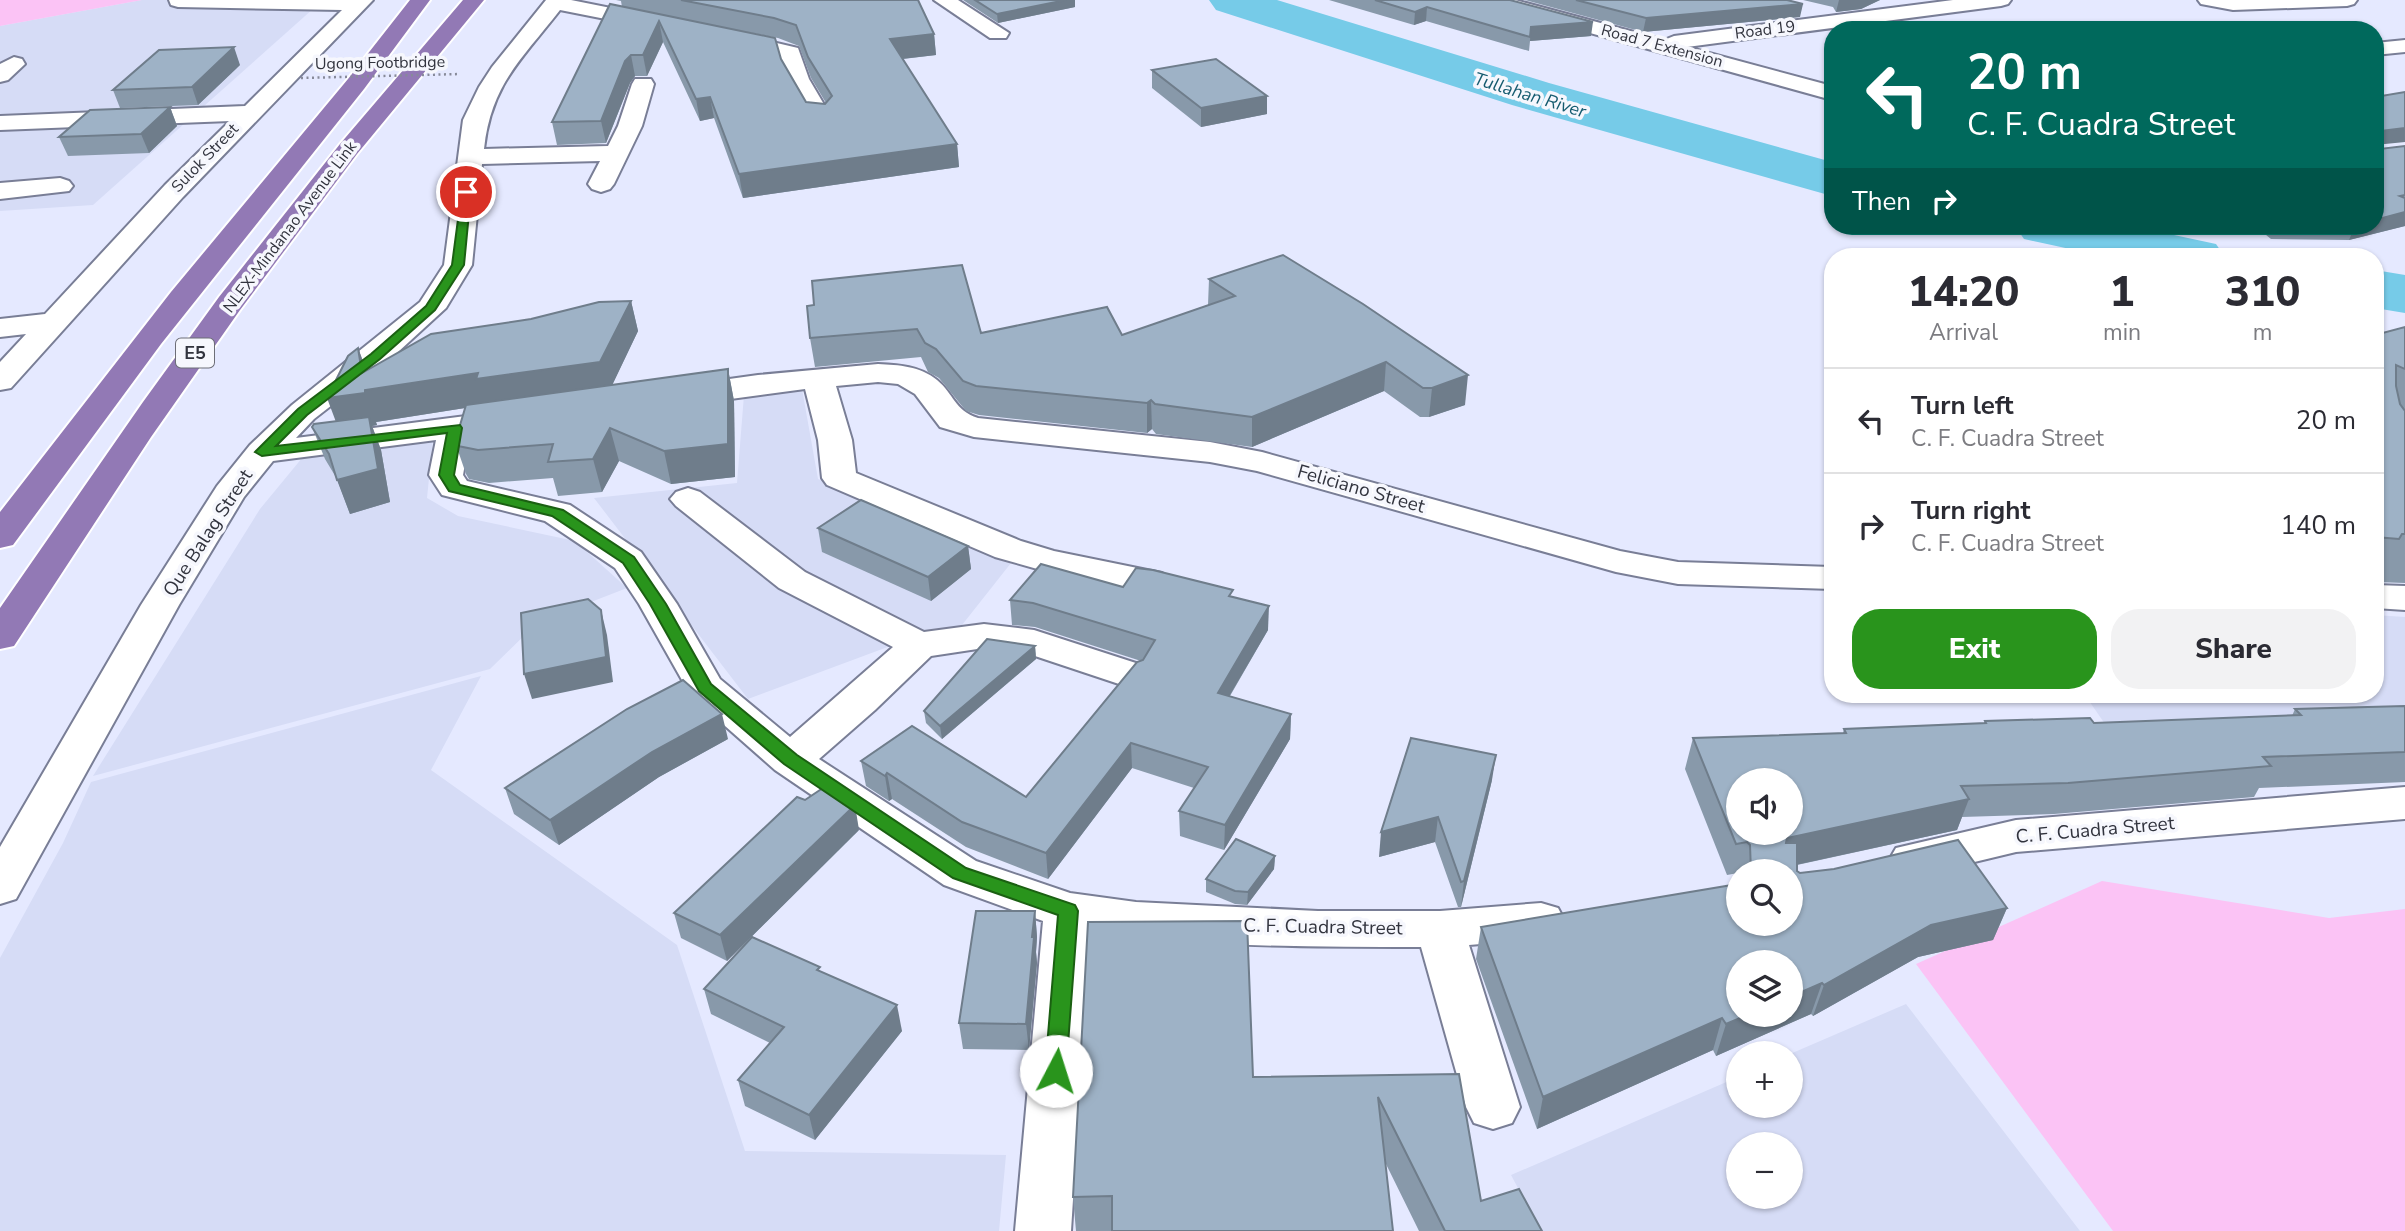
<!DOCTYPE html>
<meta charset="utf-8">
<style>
body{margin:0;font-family:"Nunito Sans",sans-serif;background:#f2f2f3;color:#2b2b33;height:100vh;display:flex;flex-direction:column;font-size:26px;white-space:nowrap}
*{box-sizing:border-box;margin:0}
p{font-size:23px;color:#7c7c81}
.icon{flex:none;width:38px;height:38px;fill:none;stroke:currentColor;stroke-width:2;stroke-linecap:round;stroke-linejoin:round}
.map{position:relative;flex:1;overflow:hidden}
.sheet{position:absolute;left:1824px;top:248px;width:560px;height:455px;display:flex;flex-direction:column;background:#fff;border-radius:28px;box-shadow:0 2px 5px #0004}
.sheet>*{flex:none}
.guide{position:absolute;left:1824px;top:21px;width:560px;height:214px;border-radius:28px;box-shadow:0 2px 5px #0004;background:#00695c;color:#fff;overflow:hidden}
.fabs{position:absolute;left:1726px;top:768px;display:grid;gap:14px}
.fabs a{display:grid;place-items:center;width:77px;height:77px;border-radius:50%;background:#fff;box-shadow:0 2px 5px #0004;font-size:35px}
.pin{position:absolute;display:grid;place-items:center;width:60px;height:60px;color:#fff;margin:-30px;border:4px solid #fff;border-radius:50%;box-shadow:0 2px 7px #0007}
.me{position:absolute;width:77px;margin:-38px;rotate:5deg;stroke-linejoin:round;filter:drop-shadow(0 0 5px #0008)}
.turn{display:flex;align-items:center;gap:24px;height:147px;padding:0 28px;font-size:32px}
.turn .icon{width:91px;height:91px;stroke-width:2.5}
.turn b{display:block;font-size:49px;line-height:60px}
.then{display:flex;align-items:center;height:66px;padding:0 28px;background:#0003;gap:14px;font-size:26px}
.eta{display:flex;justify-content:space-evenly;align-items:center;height:119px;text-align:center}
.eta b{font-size:42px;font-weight:800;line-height:49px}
.cta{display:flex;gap:14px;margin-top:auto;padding:14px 28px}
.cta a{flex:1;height:80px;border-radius:28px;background:#29941c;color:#fff;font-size:28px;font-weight:800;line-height:80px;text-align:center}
.cta a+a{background:#f2f2f3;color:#2b2b33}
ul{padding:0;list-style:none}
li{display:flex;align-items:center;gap:21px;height:105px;padding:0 28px;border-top:2px solid #e1e1e2}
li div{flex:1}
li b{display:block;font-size:26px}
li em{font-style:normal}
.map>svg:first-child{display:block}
.built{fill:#d6dcf6;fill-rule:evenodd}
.green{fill:#fbc3f5}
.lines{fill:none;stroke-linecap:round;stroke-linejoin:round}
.river{fill:#76cbe8;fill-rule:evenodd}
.minor-casing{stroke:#797e96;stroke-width:4}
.highway-casing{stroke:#fff;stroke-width:4}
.minor{fill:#fff;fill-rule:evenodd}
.highway{fill:#9279b5;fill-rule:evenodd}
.path-bridge{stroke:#878a99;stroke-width:2.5;stroke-dasharray:2 3.5;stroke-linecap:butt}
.wall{fill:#89a;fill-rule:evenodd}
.shaded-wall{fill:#6f7d8b}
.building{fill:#9eb2c6;stroke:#6f7d8b;stroke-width:2;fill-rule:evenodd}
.route{fill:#29941c;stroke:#1b6012;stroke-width:2}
.labels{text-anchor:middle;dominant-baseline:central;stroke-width:7;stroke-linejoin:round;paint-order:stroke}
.far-street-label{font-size:16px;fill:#32343e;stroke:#f6f7fd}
.far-water-label{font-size:18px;font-style:italic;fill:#155b6f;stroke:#f6f7fd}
.shield{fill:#f6f7fd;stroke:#6d6e77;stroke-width:2}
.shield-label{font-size:18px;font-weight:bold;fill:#32343e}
.street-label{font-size:19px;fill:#32343e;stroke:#f6f7fd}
</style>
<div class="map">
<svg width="2405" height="1231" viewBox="0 0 2405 1231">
<rect width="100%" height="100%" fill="#e5e9ff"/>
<g class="built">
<polygon points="142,0 323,0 93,205 0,211 0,26"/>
<polygon points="802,389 818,479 1011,563 962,625 893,645 748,699 594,498 737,483 744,395"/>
<polygon points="433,439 427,498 458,516 575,541 627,588 537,623 490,669 93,776 260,509 307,452"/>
<polygon points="2375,615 2405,617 2405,727 2116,740 2085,695 2375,695"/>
<polygon points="481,676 431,770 677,945 745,1151 1006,1155 999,1231 0,1231 0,958 63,843 91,782"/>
<path d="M1906,1004l174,227h-539l-30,-56 227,-98v29h52v-52zM1738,1144h52v53h-52z"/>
</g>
<g class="green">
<polygon points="0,0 142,0 0,26"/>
<polygon points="2102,881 2329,918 2405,909 2405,1231 2113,1231 1916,964"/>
</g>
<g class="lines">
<g class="river">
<polygon points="1209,0 1277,0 1549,83 1832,162 1832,196 1512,105 1216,10"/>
<polygon points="2015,226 2132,226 2216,244 2225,257 2107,257 2024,239"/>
<polygon points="2375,270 2405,275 2405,313 2375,308"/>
</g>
<g class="minor-casing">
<g id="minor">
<polygon points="169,0 373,0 183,197 11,388 0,390 0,362 26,334 0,337 0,319 45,314 165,185 230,121 0,130 0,116 245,106 342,10 178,7 171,5"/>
<path d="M546,0h25l85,17 7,2 3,4 -3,4 -7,2 -96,-19c-38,49 -69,74 -76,139l124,-3 10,-20 14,-42 3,-5h16l3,5 -12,42 -28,58 -4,5 -9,3 -9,-3 -4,-5 12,-23 -118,3 -10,101 -26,43 -60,55 -72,56 -18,19 216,-28 12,3 4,7 -4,7 -54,8 -7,40 4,6 103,24 71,47 36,52 43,75 70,58 103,-90 -114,-59 -103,-82 -6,-7 6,-7 12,-4 12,4 105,80 119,60 60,-8 50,6 108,35 6,9 -6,9 -14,4 -99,-33 -45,-6 -53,8 -56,54 -56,49 157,102 94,32 66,9 182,9h122l101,-8 17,5 7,13 -7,13 -17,5 -72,6 51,162 -8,16 -19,6 -19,-6 -8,-16 -45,-160c-110,0 -221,0 -331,-15l-19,299h-56l28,-310 -99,-36 -169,-115 -84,-74 -52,-92 -24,-36 -70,-47 -103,-26 -13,-20 7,-35 -163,21 -29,36 -65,108 -163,294 -16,5v-57l141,-242 76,-119 33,-41 42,-40 128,-103 24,-37 19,-145 16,-33 13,-20z"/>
<polygon points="934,0 958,0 1009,33 1006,38 990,38"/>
<polygon points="1482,0 1515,0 1664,40 1674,36 1953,0 2011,0 2008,4 2001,6 1687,47 1832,86 1832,100 1485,4"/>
<polygon points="2198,0 2357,0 2354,4 2347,6 2233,10 2201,4"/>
<polygon points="725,31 798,48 809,79 832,118 828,123 812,123 787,79 780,57 717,42 714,37 717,32"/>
<polygon points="2405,40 2405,52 2375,55 2375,43"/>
<polygon points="14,57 22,59 25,64 8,80 0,82 0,64"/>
<polygon points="60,178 69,181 73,186 69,191 0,199 0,183"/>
<path d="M878,364c21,1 42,2 59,16 17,14 17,30 41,38l232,24 52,10 358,99 58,11 154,5v22l-154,-5 -62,-12 -359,-101 -47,-9 -236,-25 -34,-10 -25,-33 -17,-10 -20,-2 -42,4 16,54 4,33 165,68 33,10 108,22 6,8 -6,8 -13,3 -101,-20 -53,-15 -168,-72 -5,-7 -4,-38 -13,-51 -126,17 -11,-3 -5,-7 5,-7 11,-3 79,-11z"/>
<polygon points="2375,585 2405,586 2405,610 2375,608"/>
<polygon points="2405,787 2405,819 2016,852 1912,877 1896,872 1889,860 1896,848 2016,820"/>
</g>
</g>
<g class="highway-casing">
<g id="highway">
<polygon points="410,0 430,0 364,89 161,344 13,545 0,548 0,512 171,292 348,79"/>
<polygon points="463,0 484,0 357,154 240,310 151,437 14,646 0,649 0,608 143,402 219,297 340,144"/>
</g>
</g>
<use href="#minor" class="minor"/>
<use href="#highway" class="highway"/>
<polyline class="path-bridge" points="301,78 460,74"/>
</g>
<g class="wall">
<path d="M616,0h302l16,34 2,21 -33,4 54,85 2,23 -216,31 -29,-80 -14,3 -37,-79 -16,34h-12l-5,7 -24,60 -49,2 -5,-23 70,-115 -1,-6zM706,24l72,14 21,8 12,32 15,25 -1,1 -19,-2 -25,-43z"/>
<polygon points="963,0 1075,0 1075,7 998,23"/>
<polygon points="1329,0 1510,0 1591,36 1530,41 1529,51 1426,21 1414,25"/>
<polygon points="1525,0 1788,0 1800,17 1643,32"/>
<polygon points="1803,0 1880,0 1861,9 1836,12 1833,7"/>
<polygon points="240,65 198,105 120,108 113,90"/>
<polygon points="1152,70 1267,114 1201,127 1152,88"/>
<polygon points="170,107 177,126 149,153 68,156 59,137"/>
<polygon points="2380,145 2380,149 2405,146 2405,226 2349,240 2271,239 2255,226 2375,226"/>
<polygon points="1283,255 1465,405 1429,417 1420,417 1384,391 1252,447 1156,434 1152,429 1147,433 979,415 966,411 939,378 928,372 921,357 815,367 810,338 807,306 981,333 1122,335 1208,305 1209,279"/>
<polygon points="631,301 638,331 612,385 728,369 734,401 735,477 671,484 619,461 602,492 558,496 553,478 489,483 469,479 466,474 455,442 465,408 376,422 377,425 372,426 381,450 390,502 350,514 337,479 325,459 312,427 336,421 330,392 358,348 367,371 531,319"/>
<polygon points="2405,327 2405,583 2376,582 2375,584 2375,335"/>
<polygon points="818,528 968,546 971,569 931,601 822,552"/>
<polygon points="1123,587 1233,597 1268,630 1230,696 1291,714 1290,739 1224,850 1180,836 1179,811 1194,788 1132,768 1048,879 966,847 892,799 889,801 866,786 861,761 1026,797 1141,661 1035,627 1012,625 1010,600"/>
<polygon points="1035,646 1036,659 942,739 926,723 924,711"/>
<polygon points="2405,706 2405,782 2259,788 2254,797 2054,814 1962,817 1957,830 1797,865 1797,871 1800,873 2007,908 1993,940 1918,957 1813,1016 1811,1014 1716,1056 1713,1050 1537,1129 1476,959 1481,927 1738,924 1790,872 1738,872 1738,873 1727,875 1685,769 1693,738 1843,733 1844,729 1984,723 1985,721 2094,723 2292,716 2295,709"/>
<polygon points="728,739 659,777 559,845 514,814 505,788"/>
<polygon points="1492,780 1461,907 1458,907 1435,842 1379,857"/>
<polygon points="859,830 727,961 681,938 674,913"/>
<polygon points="1275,856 1274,869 1247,905 1235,904 1206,892 1206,879"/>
<polygon points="1035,911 1037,937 1036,952 1037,963 1029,1050 963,1049 959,1023"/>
<polygon points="821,972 902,1031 815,1140 745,1106 738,1080 770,1043 711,1014 704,989"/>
<polygon points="1459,1074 1481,1201 1542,1231 1419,1231 1385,1162 1393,1231 1076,1231 1073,1197 1253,1077"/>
</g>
<g class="shaded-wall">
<polygon points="1066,0 1075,0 1075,7 998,23 997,14"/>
<polygon points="1839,0 1880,0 1861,9 1836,12"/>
<polygon points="1803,4 1800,17 1643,32 1646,18"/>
<polygon points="1427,7 1426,21 1414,25 1415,12"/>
<polygon points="659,21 663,42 647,76 643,55"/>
<polygon points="1593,22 1591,36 1530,41 1531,27"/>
<polygon points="934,34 936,55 892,60 890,39"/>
<polygon points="234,47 240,65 198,105 192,87"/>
<polygon points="631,55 635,76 630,83 606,143 601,121 625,61"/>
<polygon points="1267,96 1267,114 1201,127 1201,108"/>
<polygon points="710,97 714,118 700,121 696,99"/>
<polygon points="170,107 177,126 149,153 141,134"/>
<polygon points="2405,128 2405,142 2375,145 2379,133 2381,131"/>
<polygon points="957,144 959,167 743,198 739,174"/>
<polygon points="2405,212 2405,226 2349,240 2355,226 2375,226 2375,220"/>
<polygon points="631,301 638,331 608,394 484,405 376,422 377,425 372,426 381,450 390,502 350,514 337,480 339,430 327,398 362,373 358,348 369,379"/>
<polygon points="1386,362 1384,391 1252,447 1252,417"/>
<polygon points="728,369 734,401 735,477 671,484 664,451"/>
<polygon points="1468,375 1465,405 1429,417 1432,388"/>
<polygon points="1151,400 1152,429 1147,433 1147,403"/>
<polygon points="610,428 619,461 602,492 593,459"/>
<polygon points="968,546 971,569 931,601 928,577"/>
<polygon points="1269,606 1268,630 1217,717 1218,693"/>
<polygon points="601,610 607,635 613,682 532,699 524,674"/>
<polygon points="1035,646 1036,659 942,739 940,726"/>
<polygon points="722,714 728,739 659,777 559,845 550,820 652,752"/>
<polygon points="1291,714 1290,739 1224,850 1225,825"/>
<polygon points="1131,743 1132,768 1048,879 1046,853"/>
<polygon points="1496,755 1492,780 1461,907 1464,881"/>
<polygon points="887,773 892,799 889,801 885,776"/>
<polygon points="1969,799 1957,830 1777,869 1787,838"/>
<polygon points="855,805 859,830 727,961 720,935"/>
<polygon points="1438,817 1435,842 1379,857 1381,832"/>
<polygon points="1275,856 1274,869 1247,905 1248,892"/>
<polygon points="2007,908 1993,940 1918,957 1813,1016 1824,985 1931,925"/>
<polygon points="1035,911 1037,937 1036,952 1037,963 1029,1050 1026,1024 1032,937"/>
<polygon points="1822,983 1811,1014 1716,1056 1726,1024 1747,1015 1790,1015 1790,997"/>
<polygon points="897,1005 902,1031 815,1140 809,1115"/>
<polygon points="1722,1018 1713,1050 1537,1129 1543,1097"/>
</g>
<g class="building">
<polygon points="681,0 918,0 934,34 890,39 957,144 739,174 710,97 696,99 659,21 643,55 631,55 625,61 601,121 552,122 610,4 775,38 781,59 806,102 825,104 832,96 808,57 796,25 774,18"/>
<polygon points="975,0 1066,0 997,14"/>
<polygon points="1375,0 1510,0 1593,22 1531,27 1530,37 1427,7 1415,12"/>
<polygon points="1576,0 1787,0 1803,4 1646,18"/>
<polygon points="234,47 192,87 113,90 159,50"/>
<polygon points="1216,59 1267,96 1201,108 1152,70"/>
<polygon points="2405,92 2405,128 2381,131 2379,133 2380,149 2405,146 2405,195 2400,196 2405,198 2405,212 2375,220 2375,97"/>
<polygon points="170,107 141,134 59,137 90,110"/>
<polygon points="1283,255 1363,304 1468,375 1432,388 1423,388 1386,362 1252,417 1155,404 1151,400 1147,403 976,386 963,381 936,349 925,343 917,329 810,338 807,306 814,305 812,281 962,265 981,333 1107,307 1122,335 1235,296 1209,279"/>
<polygon points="631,301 600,362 476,379 478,373 365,390 365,393 327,398 326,394 330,392 348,356 358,348 362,373 431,334 531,319 599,302"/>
<polygon points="2405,327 2405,369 2396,365 2396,386 2400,404 2405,411 2405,534 2402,534 2399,539 2375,537 2375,335"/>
<polygon points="728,369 728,444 664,451 610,428 593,459 548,462 553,444 478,450 458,446 455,442 466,405"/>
<polygon points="369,417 378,469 337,480 329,454 312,427 314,424"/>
<polygon points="861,500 968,546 928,577 818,528"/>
<polygon points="1041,564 1123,587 1136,568 1153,570 1233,590 1229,596 1269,606 1218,693 1291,714 1225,825 1179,811 1208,767 1131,743 1046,853 962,822 887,773 885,776 861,761 912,726 1026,797 1137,662 1143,660 1155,640 1033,603 1010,600"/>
<polygon points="588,599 601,610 606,657 524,674 521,613"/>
<polygon points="987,639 1035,646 940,726 924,711"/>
<polygon points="683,680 722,714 652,752 550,820 505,788 627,709"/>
<path d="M2405,706v46l-142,5 8,9 -203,17 -107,3 8,13 -182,39 -1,5h11v28l3,2 34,-4 124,-29 49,68 -76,17 -107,60 -2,-2 -32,14v-35h-52v53h9l-21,9 -4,-6 -179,79 -62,-170 257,-43v40h52v-52h-39l-1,-27 -3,-3 -11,2 -43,-106 153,-5 -2,-4 142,-6 -1,-2 105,-3 4,5 207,-8 -6,-6zM1738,780h52v53h-52z"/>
<polygon points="1411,738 1496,755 1464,881 1461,882 1438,817 1381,832"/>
<polygon points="826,786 855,805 720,935 674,913 797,797 805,800"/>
<polygon points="1236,839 1275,856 1248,892 1235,891 1206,879"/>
<polygon points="976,911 1035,911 1032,937 1034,937 1026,1024 959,1023"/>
<polygon points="1247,921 1253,1077 1459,1074 1481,1201 1519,1189 1542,1231 1445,1231 1378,1097 1393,1231 1112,1231 1112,1196 1073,1197 1088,922"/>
<polygon points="752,937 820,967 817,970 897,1005 809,1115 738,1080 784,1027 704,989"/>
</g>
<polygon class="route" points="462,189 471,192 464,265 435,310 380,359 307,415 276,446 460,425 462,428 454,475 460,485 563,510 634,557 666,604 711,684 797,755 966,868 1075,905 1078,911 1066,1071 1063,1077 1056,1080 1048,1077 1045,1071 1058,915 953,878 784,764 699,691 650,604 623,563 552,516 449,491 439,475 447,433 262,456 255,452 298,409 371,354 426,306 452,265"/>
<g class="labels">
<g class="far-street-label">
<text transform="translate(1765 30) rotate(-7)">Road 19</text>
<text transform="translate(1662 46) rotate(15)">Road 7 Extension</text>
<text transform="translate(380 63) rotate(-1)">Ugong Footbridge</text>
<text transform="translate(205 158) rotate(-46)">Sulok Street</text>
<text transform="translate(290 227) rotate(-53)">NLEX-Mindanao Avenue Link</text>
</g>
<g class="far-water-label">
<text transform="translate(1530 95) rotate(17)">Tullahan River</text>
</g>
<rect class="shield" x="176" y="338.5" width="38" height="29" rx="5"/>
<g class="shield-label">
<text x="195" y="353">E5</text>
</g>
<g class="street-label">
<text transform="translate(1361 489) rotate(16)">Feliciano Street</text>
<text transform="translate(208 533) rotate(-57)">Que Balag Street</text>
<text transform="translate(2095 830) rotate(-5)">C. F. Cuadra Street</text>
<text transform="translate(1323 927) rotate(1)">C. F. Cuadra Street</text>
</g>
</g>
</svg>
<div class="fabs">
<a><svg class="icon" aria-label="sound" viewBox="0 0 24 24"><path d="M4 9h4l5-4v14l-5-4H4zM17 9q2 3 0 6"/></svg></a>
<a><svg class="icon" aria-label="search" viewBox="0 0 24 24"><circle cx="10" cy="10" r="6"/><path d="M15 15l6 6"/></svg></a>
<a><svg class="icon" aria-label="layers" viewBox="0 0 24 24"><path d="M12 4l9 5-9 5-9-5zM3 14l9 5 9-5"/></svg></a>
<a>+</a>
<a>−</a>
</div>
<div class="pin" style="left:466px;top:192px;background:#d93025"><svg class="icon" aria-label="arrive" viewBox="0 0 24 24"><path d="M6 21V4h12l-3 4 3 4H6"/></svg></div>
<svg class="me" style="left:1056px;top:1071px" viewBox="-20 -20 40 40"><circle r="19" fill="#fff"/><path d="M0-13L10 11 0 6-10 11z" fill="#29941c"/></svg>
<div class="guide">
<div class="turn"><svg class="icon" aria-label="left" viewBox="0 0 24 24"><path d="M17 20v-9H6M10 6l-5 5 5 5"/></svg><div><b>20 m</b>C. F. Cuadra Street</div></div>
<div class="then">Then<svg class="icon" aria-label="right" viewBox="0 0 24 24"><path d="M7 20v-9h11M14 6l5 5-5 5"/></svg></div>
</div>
<section class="sheet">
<div class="eta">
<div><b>14:20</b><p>Arrival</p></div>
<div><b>1</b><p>min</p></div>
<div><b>310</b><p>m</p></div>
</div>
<ul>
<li><svg class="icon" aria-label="left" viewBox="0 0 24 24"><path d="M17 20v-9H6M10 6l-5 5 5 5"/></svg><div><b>Turn left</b><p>C. F. Cuadra Street</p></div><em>20 m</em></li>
<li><svg class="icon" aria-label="right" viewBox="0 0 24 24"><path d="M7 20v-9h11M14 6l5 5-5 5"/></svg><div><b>Turn right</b><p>C. F. Cuadra Street</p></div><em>140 m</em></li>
</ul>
<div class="cta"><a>Exit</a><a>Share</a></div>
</section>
</div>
